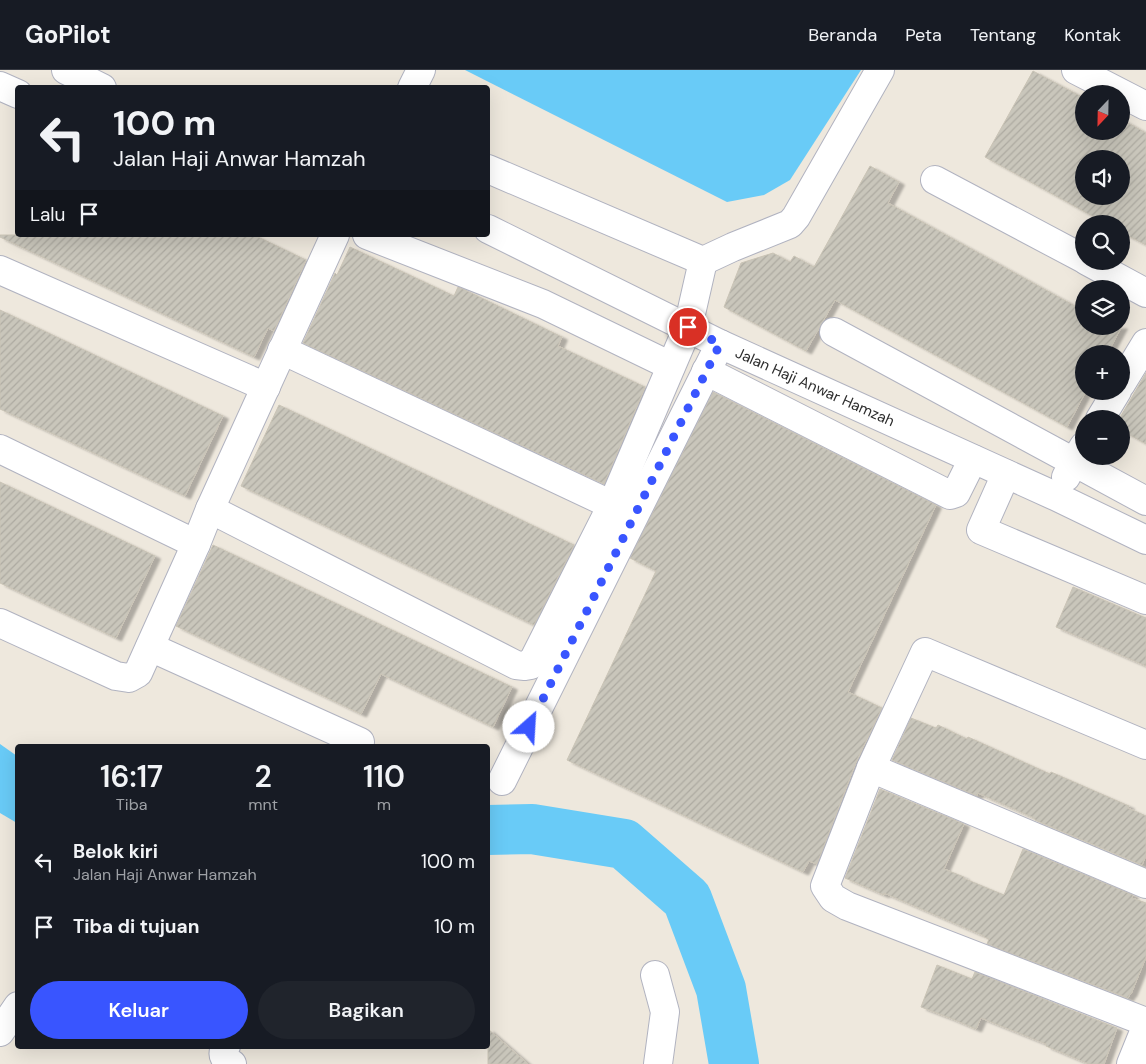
<!DOCTYPE html>
<html lang="id">
<meta charset="utf-8">
<style>
body{margin:0;font-family:"DM Sans",sans-serif;background:#20242c;color:#f1f3f6;height:100vh;display:flex;flex-direction:column;font-size:19px;white-space:nowrap}
*{box-sizing:border-box;margin:0}
p{font-size:16px;color:#9ea1a6}
.icon{flex:none;width:28px;height:28px;fill:none;stroke:currentColor;stroke-width:2;stroke-linecap:round;stroke-linejoin:round}
.map{position:relative;flex:1;overflow:hidden}
.details{position:absolute;left:15px;top:674px;width:475px;height:305px;display:flex;flex-direction:column;background:#171b24;border-radius:5px;box-shadow:0 5px 20px #0002}
.details>*{flex:none}
.guide{position:absolute;left:15px;top:15px;width:475px;height:152px;border-radius:5px;box-shadow:0 5px 20px #0002;background:#171b24;color:#f1f3f6;overflow:hidden}
.needle{width:32px;rotate:202deg}
.fabs{position:absolute;left:1075px;top:15px;display:grid;gap:10px}
.fabs a{display:grid;place-items:center;width:55px;height:55px;border-radius:50%;background:#171b24;box-shadow:0 5px 20px #0002;font-size:25px}
.pin{position:absolute;display:grid;place-items:center;width:42px;height:42px;color:#fff;margin:-21px;border:2px solid #fff;border-radius:50%;box-shadow:0 1px 5px #0007}
.me{position:absolute;width:55px;margin:-28px;rotate:26deg;stroke-linejoin:round;filter:drop-shadow(0 0 4px #0008)}
.turn{display:flex;align-items:center;gap:18px;height:105px;padding:0 15px;font-size:22px}
.turn .icon{width:65px;height:65px;stroke-width:2.5}
.turn b{display:block;font-size:35px;line-height:42px}
.then{display:flex;align-items:center;height:48px;padding:0 15px;background:#0003;gap:10px;font-size:19px}
.eta{display:flex;justify-content:space-evenly;align-items:center;height:85px;text-align:center}
.eta b{font-size:30px;font-weight:600;line-height:35px}
.action{display:flex;gap:10px;margin-top:auto;padding:10px 15px}
.action a{flex:1;height:58px;border-radius:30px;background:#3955ff;color:#fff;font-size:20px;font-weight:600;line-height:58px;text-align:center}
.action a+a{background:#20242c;color:#f1f3f6}
ul{padding:0;list-style:none}
li{display:flex;align-items:center;gap:15px;height:65px;padding:0 15px}
li div{flex:1}
li b{display:block;font-size:19px}
li em{font-style:normal}
header{display:flex;align-items:center;gap:30px;box-sizing:border-box;height:70px;padding:0 25px;background:#171b24;border-bottom:1px solid #363941}
header strong{font-size:24px}
nav{display:flex;gap:28px;margin-inline-start:auto;font-size:18px}
.map>svg:first-child{display:block}
.water{fill:#69cbf7}
.lines{fill:none;stroke-linecap:round;stroke-linejoin:round}
.river{stroke:#69cbf7;stroke-width:50}
.building{fill:url(#building-hatch);stroke:#cac4b6;fill-rule:evenodd;filter:url(#shadow)}
.minor-casing{stroke:#b1b3c0;stroke-width:30}
.minor{stroke:#fff;stroke-width:28}
.route{stroke:#3955ff;stroke-width:9;stroke-dasharray:0 16.2}
.labels{text-anchor:middle;dominant-baseline:central;stroke-width:4.5;stroke-linejoin:round;paint-order:stroke}
.street-label{font-size:15px;fill:#2c2c2c;stroke:#fff}
</style>
<header>
<strong>GoPilot</strong>
<nav><a>Beranda</a><a>Peta</a><a>Tentang</a><a>Kontak</a></nav>
</header>
<div class="map">
<svg width="1146" height="994" viewBox="0 0 1146 994">
<defs>
<pattern id="building-hatch" width="6" height="6" patternUnits="userSpaceOnUse" patternTransform="scale(1.25)"><rect width="6" height="6" fill="#c9c6bb"/><path d="M-1 1l2-2M0 6l6-6M5 7l2-2" fill="none" stroke="#adaaa1"/></pattern>
<filter id="shadow"><feDropShadow dx="5.5" dy="3" stdDeviation="1" flood-color="#0004"/></filter>
</defs>
<rect width="100%" height="100%" fill="#eee8dd"/>
<g class="water">
<polygon points="465,0 861,0 790,110 764,125 727,132"/>
<polygon points="0,674 17,686 17,753 0,743"/>
</g>
<g class="lines">
<polyline class="river" points="488,760 532,759 624,774 687,829 721,919 734,994"/>
</g>
<g class="building">
<path d="M1033,1l51,27v33h37v-12l25,14v112l-25,-13v-8h-14l-122,-67zM1084,89h37v37h-37z"/>
<polygon points="870,96 899,112 888,133 1084,241 1084,256 1122,256 1107,284 1084,284 1084,321 1086,321 1067,357 835,230 806,281 724,237 741,193 773,183 790,192 794,186 814,197"/>
<polygon points="0,165 254,165 306,190 274,261 268,258 254,287 0,167"/>
<polygon points="350,177 454,226 458,217 463,219 562,267 558,276 645,317 604,414 303,273 335,203 337,205"/>
<polygon points="0,240 223,346 185,426 0,339"/>
<polygon points="1146,303 1146,374 1121,360 1121,346"/>
<polygon points="713,322 936,435 848,622 882,638 856,692 817,794 809,791 803,802 567,690 656,501 630,488"/>
<polygon points="279,335 574,475 534,555 241,416"/>
<polygon points="0,412 155,486 116,568 0,513"/>
<polygon points="213,475 512,617 493,657 381,604 361,644 176,556"/>
<polygon points="1073,517 1146,548 1146,596 1056,557"/>
<polygon points="911,648 936,658 938,655 967,669 968,667 1050,704 1051,702 1129,736 1128,738 1146,746 1146,785 1142,795 1035,750 1035,749 1032,747 978,723 977,726 892,690"/>
<polygon points="880,719 964,754 944,799 964,807 963,808 1004,825 1023,779 1133,825 1132,828 1146,833 1146,887 1131,924 1130,924 1128,928 987,874 989,869 984,867 984,866 884,823 884,825 845,808"/>
<polygon points="937,895 972,909 975,902 1117,958 1104,994 1089,994 1046,976 1046,974 981,948 976,959 950,948 921,937"/>
<polygon points="488,959 528,994 488,994"/>
</g>
<g class="lines">
<g class="minor-casing">
<g id="minor">
<polyline points="66,0 102,18"/>
<polyline points="1076,0 1146,36"/>
<polyline points="0,16 18,24"/>
<polyline points="412,18 421,0"/>
<polyline points="488,99 703,191 733,177 790,154 796,147 880,0"/>
<polyline points="935,110 1084,189"/>
<polyline points="488,159 720,274 1055,426 1146,470"/>
<polyline points="367,165 543,234 671,296"/>
<polyline points="1087,191 1146,223"/>
<polyline points="0,200 266,317"/>
<polyline points="834,262 1074,392 1084,376"/>
<polyline points="706,301 950,425 956,423 973,389"/>
<polyline points="1121,314 1146,273"/>
<polyline points="1100,349 1117,321"/>
<polyline points="0,379 196,474"/>
<polyline points="1006,404 981,460 1146,530"/>
<polyline points="1066,407 1074,392 1146,431"/>
<polyline points="612,435 688,257 703,191"/>
<polyline points="210,439 516,595 525,596 531,595 612,435 282,280"/>
<polyline points="0,553 116,606 129,608 138,603 196,474 210,439 335,165"/>
<polyline points="150,577 360,672"/>
<polyline points="1146,675 925,582 871,698 825,816 833,828 847,836 1146,952"/>
<polyline points="871,698 1146,814"/>
<polyline points="502,711 720,274"/>
<polyline points="655,905 665,942 658,994"/>
<polyline points="0,962 18,936"/>
<path d="M226,976c-5,9 -2,13 6,18"/>
<polyline points="1131,994 1146,957"/>
</g>
</g>
<use href="#minor" class="minor"/>
</g>
<g class="lines">
<polyline class="route" points="529,657 720,274 688,257"/>
</g>
<g class="labels">
<g class="street-label">
<text transform="translate(815 317) rotate(24)">Jalan Haji Anwar Hamzah</text>
</g>
</g>
</svg>
<div class="fabs">
<a><svg class="needle" viewBox="-14 -14 28 28"><path d="M0-13l5 13h-10z" fill="#e53935"/><path d="M0 13l5-13h-10z" fill="#9ea1a6"/></svg></a>
<a><svg class="icon" aria-label="sound" viewBox="0 0 24 24"><path d="M4 9h4l5-4v14l-5-4H4zM17 9q2 3 0 6"/></svg></a>
<a><svg class="icon" aria-label="search" viewBox="0 0 24 24"><circle cx="10" cy="10" r="6"/><path d="M15 15l6 6"/></svg></a>
<a><svg class="icon" aria-label="layers" viewBox="0 0 24 24"><path d="M12 4l9 5-9 5-9-5zM3 14l9 5 9-5"/></svg></a>
<a>+</a>
<a>−</a>
</div>
<div class="pin" style="left:688px;top:257px;background:#d93025"><svg class="icon" aria-label="arrive" viewBox="0 0 24 24"><path d="M6 21V4h12l-3 4 3 4H6"/></svg></div>
<svg class="me" style="left:529px;top:657px" viewBox="-20 -20 40 40"><circle r="19" fill="#fff"/><path d="M0-13L10 11 0 6-10 11z" fill="#3955ff"/></svg>
<div class="guide">
<div class="turn"><svg class="icon" aria-label="left" viewBox="0 0 24 24"><path d="M17 20v-9H6M10 6l-5 5 5 5"/></svg><div><b>100 m</b>Jalan Haji Anwar Hamzah</div></div>
<div class="then">Lalu<svg class="icon" aria-label="arrive" viewBox="0 0 24 24"><path d="M6 21V4h12l-3 4 3 4H6"/></svg></div>
</div>
<section class="details">
<div class="eta">
<div><b>16:17</b><p>Tiba</p></div>
<div><b>2</b><p>mnt</p></div>
<div><b>110</b><p>m</p></div>
</div>
<ul>
<li><svg class="icon" aria-label="left" viewBox="0 0 24 24"><path d="M17 20v-9H6M10 6l-5 5 5 5"/></svg><div><b>Belok kiri</b><p>Jalan Haji Anwar Hamzah</p></div><em>100 m</em></li>
<li><svg class="icon" aria-label="arrive" viewBox="0 0 24 24"><path d="M6 21V4h12l-3 4 3 4H6"/></svg><div><b>Tiba di tujuan</b></div><em>10 m</em></li>
</ul>
<div class="action"><a>Keluar</a><a>Bagikan</a></div>
</section>
</div>
